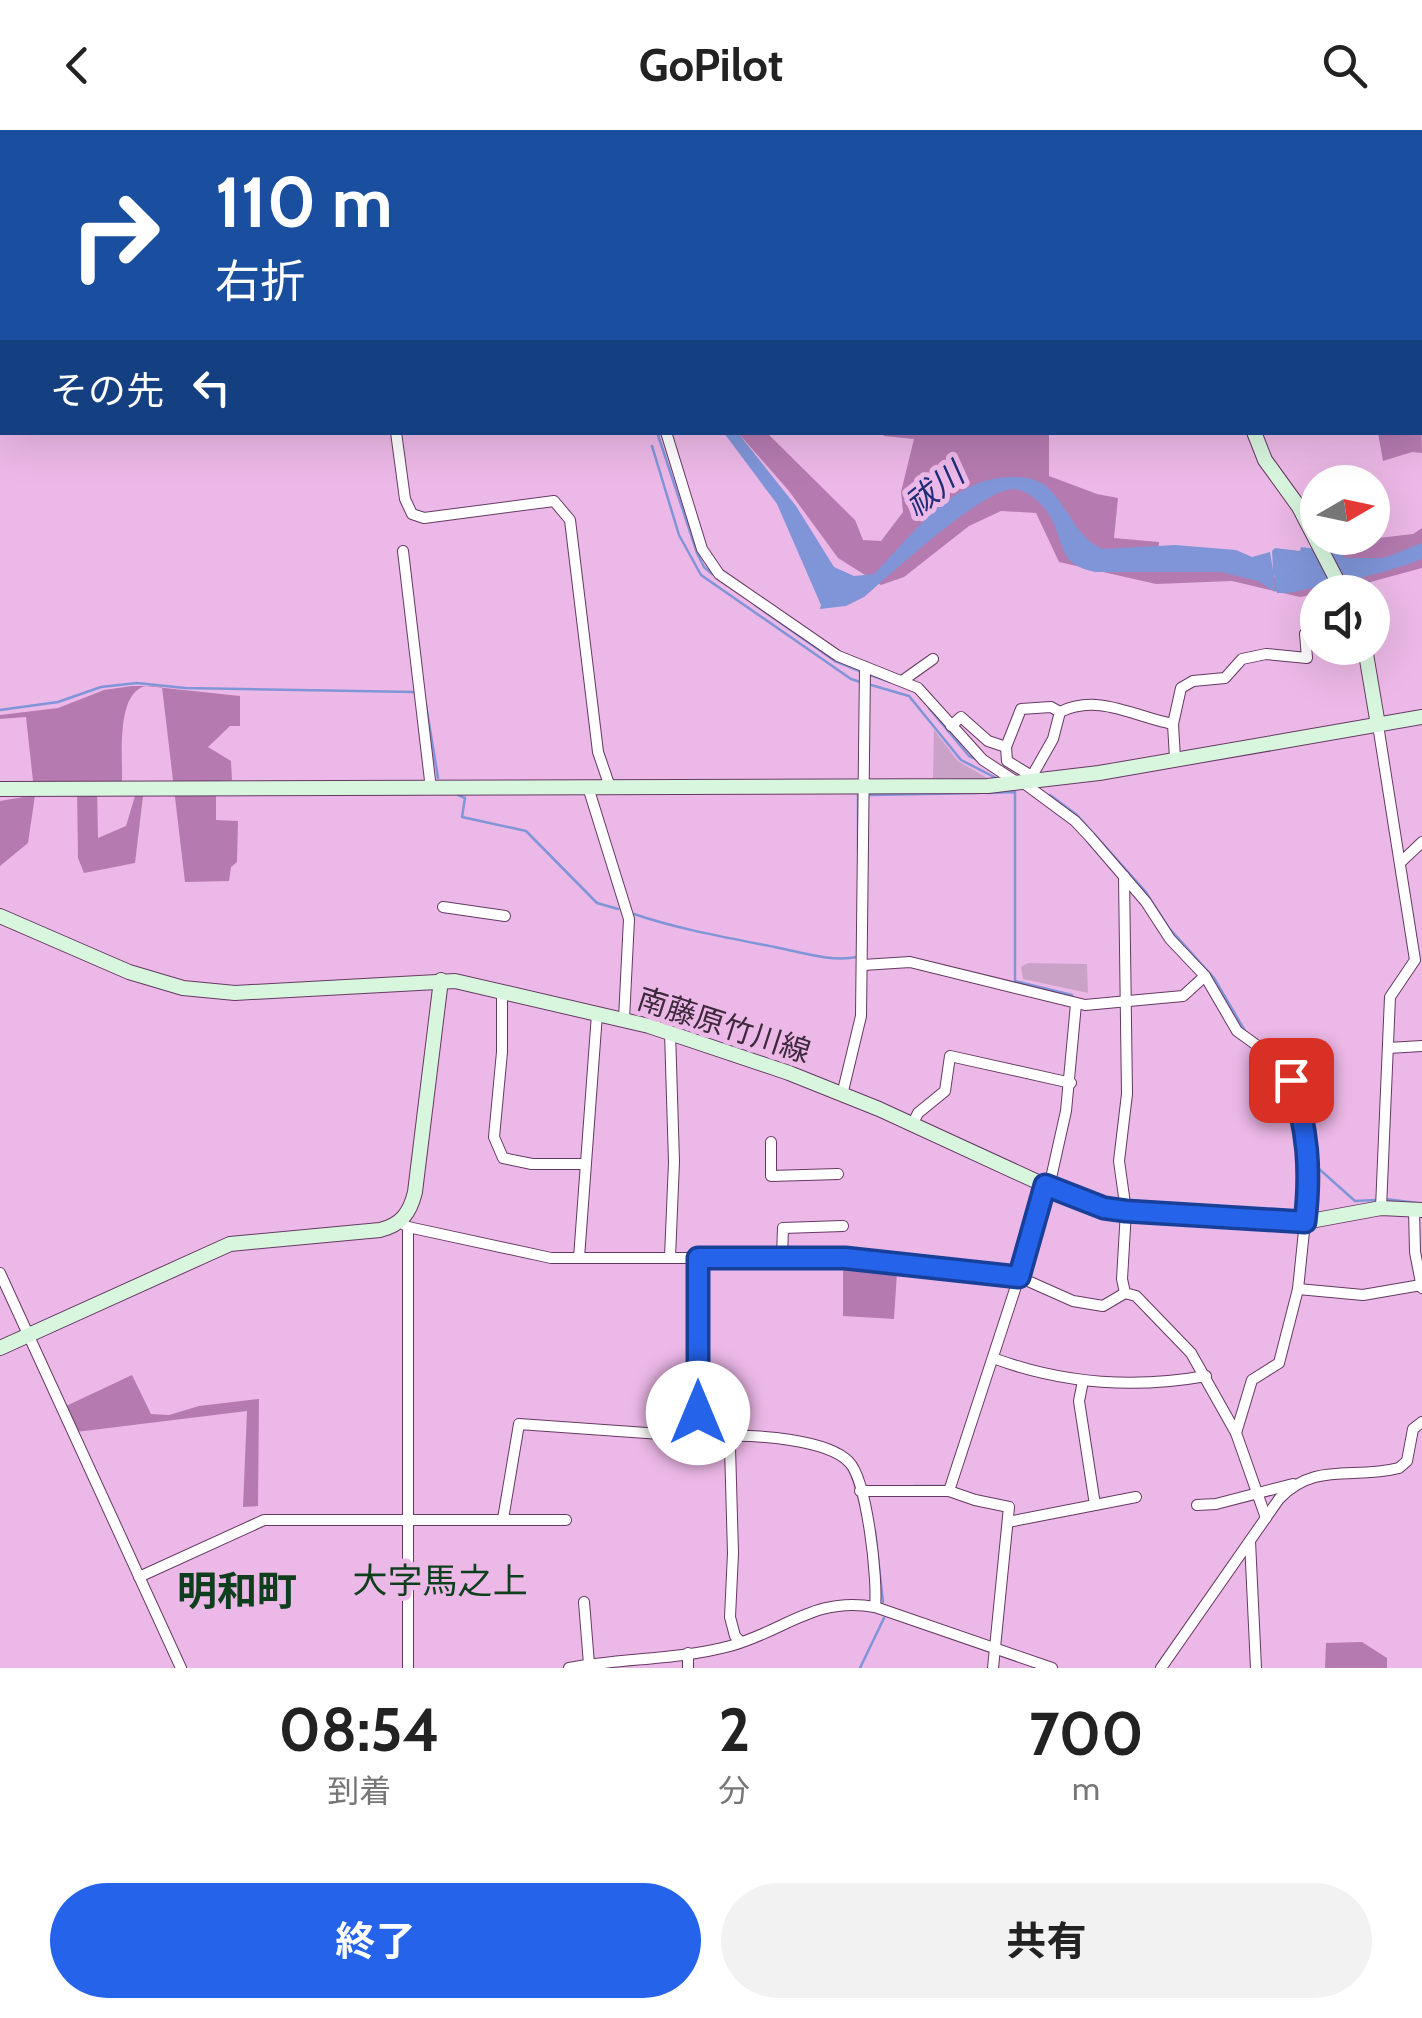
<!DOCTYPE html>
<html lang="ja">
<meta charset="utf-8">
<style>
body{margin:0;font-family:Cabin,"Noto Sans JP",sans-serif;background:#f2f2f2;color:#222;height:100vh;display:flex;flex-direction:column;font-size:38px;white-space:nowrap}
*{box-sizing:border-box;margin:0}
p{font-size:32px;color:#767676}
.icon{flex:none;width:55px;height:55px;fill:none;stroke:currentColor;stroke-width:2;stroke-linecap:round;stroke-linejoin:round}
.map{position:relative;height:1538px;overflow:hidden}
.drawer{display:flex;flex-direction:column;background:#fff;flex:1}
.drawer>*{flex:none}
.guide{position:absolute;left:0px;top:0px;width:1422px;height:305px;box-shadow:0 10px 40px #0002;background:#1a4fa0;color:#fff;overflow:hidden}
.needle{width:65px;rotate:81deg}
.controls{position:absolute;left:1300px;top:335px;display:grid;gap:20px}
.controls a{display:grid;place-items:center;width:90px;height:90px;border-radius:50%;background:#fff;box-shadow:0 10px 40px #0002;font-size:50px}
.pin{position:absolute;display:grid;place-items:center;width:85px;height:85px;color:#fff;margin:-42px;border-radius:20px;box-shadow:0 5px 15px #0006}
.me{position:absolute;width:110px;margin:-55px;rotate:0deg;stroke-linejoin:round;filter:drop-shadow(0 0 8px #0008)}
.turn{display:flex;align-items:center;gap:35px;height:210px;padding:0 50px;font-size:45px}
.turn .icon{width:130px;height:130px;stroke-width:2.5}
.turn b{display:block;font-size:70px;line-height:85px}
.then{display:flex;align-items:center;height:95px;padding:0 50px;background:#0003;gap:20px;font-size:38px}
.eta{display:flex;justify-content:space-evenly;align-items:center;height:170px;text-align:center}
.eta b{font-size:60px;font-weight:700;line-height:70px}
.cta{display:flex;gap:20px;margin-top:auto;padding:20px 50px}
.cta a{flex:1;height:115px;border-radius:60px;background:#2563eb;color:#fff;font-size:40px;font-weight:700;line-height:115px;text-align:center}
.cta a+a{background:#f2f2f2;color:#222}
header{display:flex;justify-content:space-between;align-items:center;height:130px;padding:0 50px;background:#fff;font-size:45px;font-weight:700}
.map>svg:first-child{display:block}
.green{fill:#cba2c7}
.forest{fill:#b57bb0}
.water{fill:#7f95d8}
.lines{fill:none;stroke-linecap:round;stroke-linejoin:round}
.stream{stroke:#7f95d8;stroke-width:2.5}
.street-casing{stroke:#653a62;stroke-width:12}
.secondary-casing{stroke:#653a62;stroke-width:16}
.street{stroke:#fff;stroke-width:10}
.secondary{stroke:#d8f5de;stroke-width:14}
.route-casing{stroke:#184099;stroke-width:25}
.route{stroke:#2563eb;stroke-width:18}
.labels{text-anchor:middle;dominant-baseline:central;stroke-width:10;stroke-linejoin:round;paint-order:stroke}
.street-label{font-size:30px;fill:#3d293c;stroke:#ecb8e7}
.water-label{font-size:32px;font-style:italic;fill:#1d2c79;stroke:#ecb8e7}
.quarter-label{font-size:35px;fill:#0d3f1c;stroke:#ecb8e7}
.district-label{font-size:40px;font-weight:bold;fill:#0d3f1c;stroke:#ecb8e7}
</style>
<header><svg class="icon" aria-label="back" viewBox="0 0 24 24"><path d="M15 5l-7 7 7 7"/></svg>GoPilot<svg class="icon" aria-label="search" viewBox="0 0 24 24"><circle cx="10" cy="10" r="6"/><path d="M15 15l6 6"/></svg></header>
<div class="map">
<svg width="1422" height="1538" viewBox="0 0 1422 1538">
<rect width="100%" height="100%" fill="#ecb8e7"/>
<g class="green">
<polygon points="934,600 958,631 989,649 933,648"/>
<polygon points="1028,833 1087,834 1088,863 1023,849 1021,837"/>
</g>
<g class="forest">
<polygon points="1022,0 1359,0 1359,2 1024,2"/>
<polygon points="1420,235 1422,323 1412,322 1383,331 1378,303 1420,302"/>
<polygon points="1049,302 1049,346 1097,364 1118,368 1114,408 1159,412 1157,438 1262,441 1294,457 1315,449 1335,413 1413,404 1422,398 1422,438 1341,460 1300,467 1232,451 1156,454 1059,432 1036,383 1001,381 969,396 904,447 881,455 838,428 789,361 738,303 767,303 855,390 863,410 881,411 903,382 901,362 914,309 884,306 882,303"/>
<path d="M132,556h14l94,10v30h-10l-22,21 23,14 1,19 -16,1v39l22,1 -1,41 -6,5 -2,14 -44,1 -23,-195c-5,0 -11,-2 -16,-1 -31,6 -23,74 -24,98h-25l1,54 28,-12 9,-30h8l-8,67 -51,10 -6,-15 -1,-74 -40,-2 -9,61 -28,23v-65l30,-5 3,-15 -7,-64 -26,2v-4l58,-7 46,-18z"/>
<polygon points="843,1135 897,1142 894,1189 843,1186"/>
<polygon points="132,1245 151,1284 169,1285 199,1276 259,1269 258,1376 243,1377 247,1281 76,1302 64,1277"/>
<polygon points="1362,1512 1387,1528 1387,1538 1325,1538 1326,1513"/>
</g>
<path class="water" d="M724,303h14l58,73 38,61 20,9 20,-2c40,-40 79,-100 143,-97 11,1 20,2 29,9 22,19 29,51 56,63l73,-4 61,5 16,7 18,-5 3,18 -1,-19 3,-3 25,3 1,-4 39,5 6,6h38l38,-15v16c-43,17 -90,25 -134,34h-11l-3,-20 1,19 -17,-11 -37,-9h-126c-38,-8 -30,-29 -45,-56 -7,-12 -22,-26 -36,-27 -32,0 -123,85 -150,108l-18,9 -26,3 1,-4 -44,-101z"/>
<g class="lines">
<g class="stream">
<polyline points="470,0 471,2"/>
<polyline points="657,302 697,423 704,437 712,444"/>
<polyline points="652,316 679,405 701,445 851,549 863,553"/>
<polyline points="755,475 835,531 862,542"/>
<polyline points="870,545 890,552"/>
<polyline points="871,555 909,566 961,630 996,648"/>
<polyline points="426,575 438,648"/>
<polyline points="929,578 969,626 978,630"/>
<polyline points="0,580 58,572 101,557 137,553 185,558 415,562"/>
<polyline points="987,663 1015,662 1015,851 1072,865"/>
<polyline points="458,665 465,668 462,687 526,701 597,773 618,779"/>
<polyline points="858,665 858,721"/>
<polyline points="870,665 979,663"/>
<polyline points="1050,665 1077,685 1145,761 1169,798 1214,848 1245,901"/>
<path d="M634,784c47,16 96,24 145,34 25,5 53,14 78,9"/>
<polyline points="1271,921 1296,945 1311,989 1318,1038 1355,1071 1376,1070"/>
<polyline points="1385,1069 1417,1073"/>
<polyline points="914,1356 946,1356"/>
<polyline points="875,1401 883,1472"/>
<polyline points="860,1538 884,1488"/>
</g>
<g class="street-casing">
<g id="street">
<polyline points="115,0 115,2"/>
<polyline points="351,0 351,2"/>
<polyline points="463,0 464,2"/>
<polyline points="476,0 477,2"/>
<polyline points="588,0 589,2"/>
<polyline points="710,0 710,2"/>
<polyline points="556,2 576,0"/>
<polyline points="396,302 405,369 412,384 424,388 554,371 570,390 598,622 610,657"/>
<polyline points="666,302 702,419 719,444 838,526 918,558 983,630 1015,651"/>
<polyline points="403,421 431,659"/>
<polyline points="902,551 933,529"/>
<polyline points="1378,595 1415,830 1390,867 1381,1078"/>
<polyline points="951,596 961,587 988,611 1006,617"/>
<polyline points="1175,629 1173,594 1181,558 1193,551 1225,548 1242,529 1266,524 1307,528 1305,504 1318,500"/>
<polyline points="1030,645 1007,631 1006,617 1021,579 1051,577 1060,582"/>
<path d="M1028,653l25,-44 7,-27c38,-19 75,5 113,12"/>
<polyline points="1025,654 1075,691 1090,707 1146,772 1170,809 1205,846 1237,901 1266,922 1291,949 1303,990 1310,1043 1298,1159 1279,1233 1252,1250 1236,1303 1266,1388"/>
<polyline points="588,657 629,789 624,889"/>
<polyline points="1401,732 1422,712"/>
<polyline points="1124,746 1127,964 1119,1031 1126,1081 1122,1149 1125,1163 1136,1166 1191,1223 1236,1303"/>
<polyline points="443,777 505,786"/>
<polyline points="863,835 910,832 1085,875 1183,866 1205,846"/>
<polyline points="502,863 502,922 494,1007 503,1028 532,1034 585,1034"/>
<polyline points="1388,918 1422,916"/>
<polyline points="842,965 861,886 865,537"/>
<polyline points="912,995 918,983 945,961 950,926 1071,953"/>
<polyline points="771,1012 771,1046 838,1044"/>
<polyline points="1049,1057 1066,981 1076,874"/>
<polyline points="1414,1079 1415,1122 1422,1158"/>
<polyline points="400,1092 408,1097 551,1128 845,1128 1019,1147 1073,1171 1103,1176 1125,1163"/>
<polyline points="670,1127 674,1032 670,902"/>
<polyline points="782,1127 783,1098 843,1096"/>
<polyline points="579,1128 597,884"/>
<polyline points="697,1128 699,1283 703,1307 727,1306 730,1317 733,1423 730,1487 735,1506 741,1512"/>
<polyline points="0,1143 181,1538"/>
<polyline points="1298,1159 1363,1165 1421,1155"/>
<path d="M993,1228c70,26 140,31 213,18"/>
<path d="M727,1306c29,-1 100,3 122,26 18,18 29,118 26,145"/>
<polyline points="860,1361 949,1361 975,1370 1009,1377 993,1538"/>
<polyline points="949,1361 1019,1147 1045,1055"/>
<polyline points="1095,1375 1136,1367"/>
<polyline points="1197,1375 1216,1374 1293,1354"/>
<polyline points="503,1389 519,1294 703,1307"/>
<polyline points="1008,1392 1095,1375 1079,1271 1083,1251"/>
<polyline points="1250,1411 1256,1538"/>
<polyline points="139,1447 264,1390 566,1390"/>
<polyline points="584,1472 589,1534"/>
<polyline points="688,1523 688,1538"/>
<polyline points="408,1538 408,1097"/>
<path d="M569,1538c53,-10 109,-8 161,-22 55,-15 84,-50 145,-39l177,61"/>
<path d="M1161,1538l118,-169c36,-38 74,-19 120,-31l8,-7 6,-32 9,-7"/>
</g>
</g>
<g class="secondary-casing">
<g id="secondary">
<polyline points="1175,0 1175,2"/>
<polyline points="1254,302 1265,330 1299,377 1343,462"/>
<polyline points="1365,518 1378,595"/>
<polyline points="0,659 988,656 1099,643 1422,587"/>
<polyline points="0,786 129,842 183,858 235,863 455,851 649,896 789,943 879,979 1066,1065 1104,1078 1305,1092 1381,1078 1422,1080"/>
<path d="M0,1218l230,-104 150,-14c21,-5 30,-17 35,-38l26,-212"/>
</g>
</g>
<use href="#street" class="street"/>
<use href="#secondary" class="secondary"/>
</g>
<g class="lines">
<g class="route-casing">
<path id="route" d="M698,1283v-155h147l174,19 26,-92 59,23 22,3 179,11c6,-51 3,-94 -14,-142"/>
</g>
<use href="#route" class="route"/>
</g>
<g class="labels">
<g class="street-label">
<text transform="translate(724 895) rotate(18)">南藤原竹川線</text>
</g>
<g class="water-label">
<text transform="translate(934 359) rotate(-38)">祓川</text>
</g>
<g class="quarter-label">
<text x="440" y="1450">大字馬之上</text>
</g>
<g class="district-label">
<text x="237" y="1460">明和町</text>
</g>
</g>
</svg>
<div class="controls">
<a><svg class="needle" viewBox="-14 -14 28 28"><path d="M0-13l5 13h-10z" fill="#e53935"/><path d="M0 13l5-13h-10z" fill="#767676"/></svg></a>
<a><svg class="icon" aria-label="sound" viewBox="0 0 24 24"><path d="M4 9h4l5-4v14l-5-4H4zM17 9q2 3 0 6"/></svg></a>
</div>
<div class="pin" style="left:1291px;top:950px;background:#d93025"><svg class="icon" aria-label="arrive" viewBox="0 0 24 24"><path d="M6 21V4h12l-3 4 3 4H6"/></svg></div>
<svg class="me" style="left:698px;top:1283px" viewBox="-20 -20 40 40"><circle r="19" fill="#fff"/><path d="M0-13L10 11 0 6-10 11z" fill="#2563eb"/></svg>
<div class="guide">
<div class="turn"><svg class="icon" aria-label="right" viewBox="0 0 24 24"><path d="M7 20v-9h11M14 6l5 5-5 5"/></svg><div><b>110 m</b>右折</div></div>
<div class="then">その先<svg class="icon" aria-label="left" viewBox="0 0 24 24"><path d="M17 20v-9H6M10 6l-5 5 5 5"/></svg></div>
</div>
</div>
<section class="drawer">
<div class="eta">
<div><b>08:54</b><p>到着</p></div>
<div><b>2</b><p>分</p></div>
<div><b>700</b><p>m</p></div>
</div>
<div class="cta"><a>終了</a><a>共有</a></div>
</section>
